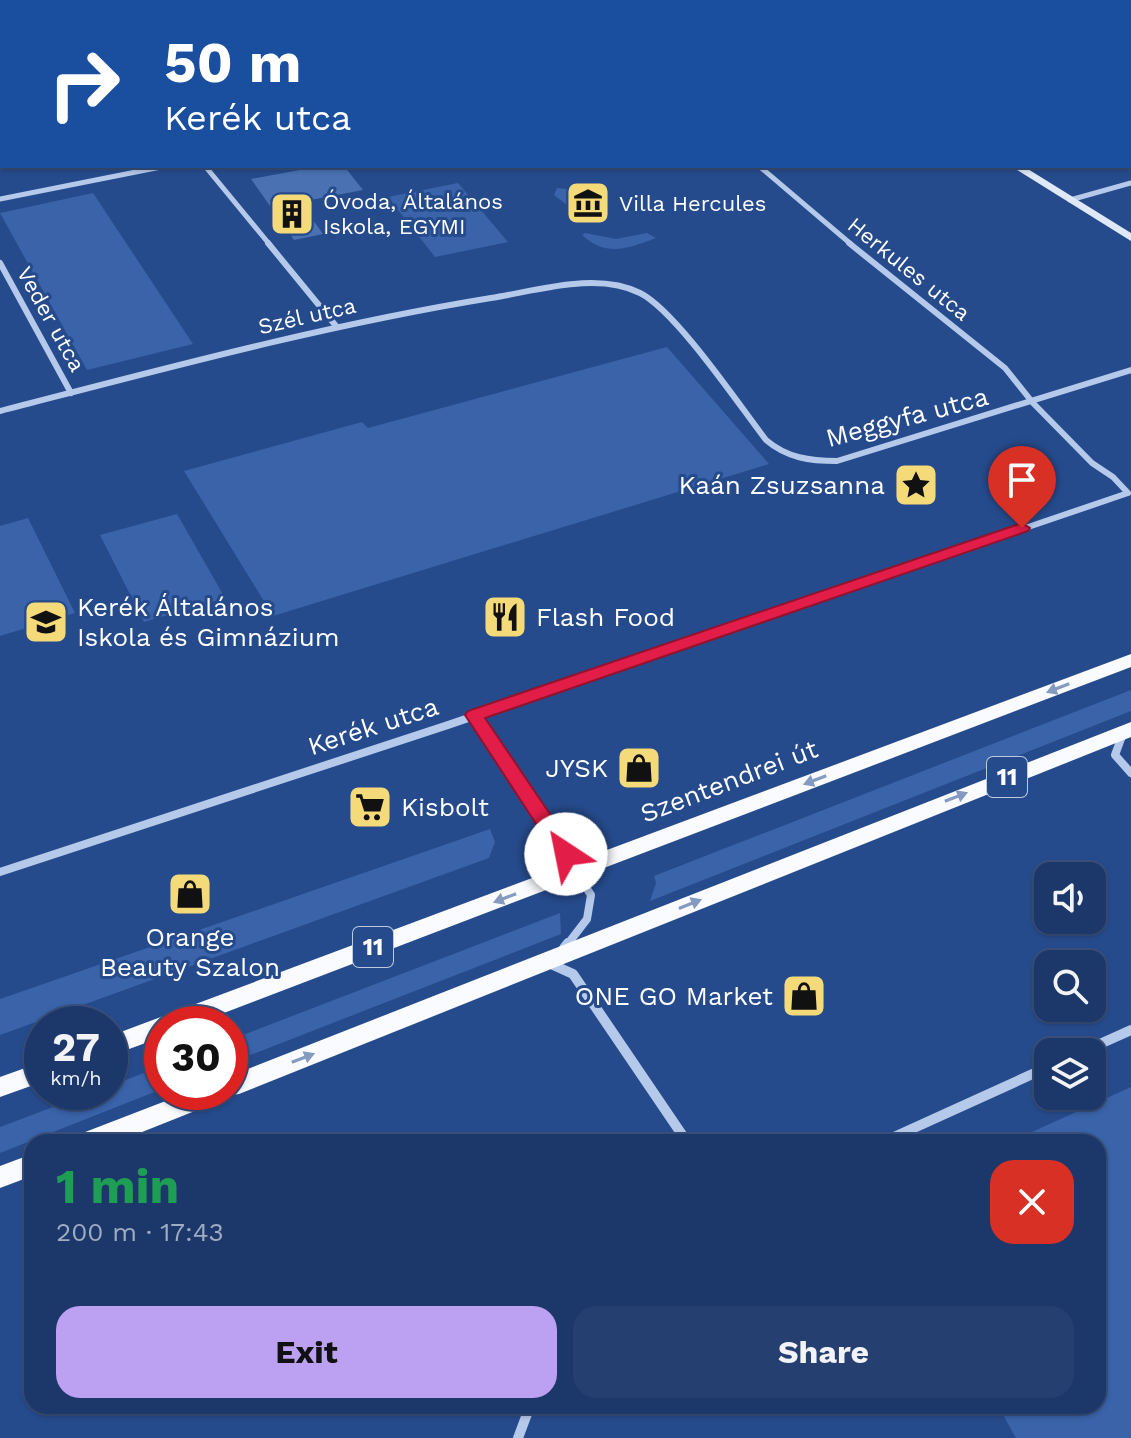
<!DOCTYPE html>
<meta charset="utf-8">
<style>
body{margin:0;font-family:"Work Sans",sans-serif;background:#253f70;color:#f1f3f6;height:100vh;display:flex;flex-direction:column;font-size:30px;white-space:nowrap}
*{box-sizing:border-box;margin:0}
p{font-size:26px;color:#a0acc1}
.icon{flex:none;width:44px;height:44px;fill:none;stroke:currentColor;stroke-width:2;stroke-linecap:round;stroke-linejoin:round}
.map{position:relative;flex:1;overflow:hidden}
.side{position:absolute;left:24px;top:1134px;width:1082px;height:280px;display:flex;flex-direction:column;background:#1c386a;border-radius:24px;box-shadow:0 2px 6px #0004,0 0 0 2px #3a527e}
.side>*{flex:none}
.hud{position:absolute;left:0px;top:0px;width:1132px;height:168px;box-shadow:0 2px 6px #0004,0 0 0 2px #3a527e;background:#1a4fa0;color:#fff;overflow:hidden}
.buttons{position:absolute;left:1034px;top:862px;display:grid;gap:16px}
.buttons a{display:grid;place-items:center;width:72px;height:72px;border-radius:16px;background:#1c386a;box-shadow:0 2px 6px #0004,0 0 0 2px #3a527e;font-size:40px}
.speed{position:absolute;left:24px;top:1006px;display:flex;gap:16px;font-size:40px;font-weight:700;text-align:center}
.speed>*{display:grid;place-content:center;width:104px;height:104px;border-radius:50%;background:#1c386a;box-shadow:0 2px 6px #0004,0 0 0 2px #3a527e;line-height:1}
.speed small{font-size:20px;font-weight:400}
.speed .limit{border:12px solid #d22;background:#fff;color:#111}
.pin{position:absolute;display:grid;place-items:center;width:68px;height:68px;color:#fff;margin:-82px -34px;border-radius:50% 50% 50% 0;rotate:-45deg;box-shadow:0 0 8px #0007}
.pin .icon{rotate:45deg}
.me{position:absolute;width:88px;margin:-44px;rotate:326deg;stroke-linejoin:round;filter:drop-shadow(0 0 6px #0008)}
.turn{display:flex;align-items:center;gap:28px;height:168px;padding:0 32px;font-size:36px}
.turn .icon{width:104px;height:104px;stroke-width:2.5}
.turn b{display:block;font-size:56px;line-height:68px}
.round{display:grid;place-items:center;flex:none;width:84px;height:84px;border-radius:24px;background:#253f70}
.head{display:flex;align-items:center;justify-content:space-between;height:136px;padding:0 32px}
h1{font-size:48px;font-weight:700;line-height:60px;color:#1e9e55}
.cta{display:flex;gap:16px;margin-top:auto;padding:16px 32px}
.cta a{flex:1;height:92px;border-radius:24px;background:#bca0f2;color:#111;font-size:32px;font-weight:700;line-height:92px;text-align:center}
.cta a+a{background:#253f70;color:#f1f3f6}
.map>svg:first-child{display:block}
.green{fill:#3a63aa}
.building{fill:#4a71b2}
.lines{fill:none;stroke-linecap:round;stroke-linejoin:round}
.street-far3{stroke:#b5c9eb;stroke-width:5}
.street-far2{stroke:#b5c9eb;stroke-width:6}
.street-far1{stroke:#b5c9eb;stroke-width:8}
.street{stroke:#b5c9eb;stroke-width:10}
.secondary{fill:#e0e9f9;fill-rule:evenodd}
.primary{fill:#f9fbff;fill-rule:evenodd}
.oneway{fill:#859ac0}
.route{fill:#e11d48;stroke:#92132f;stroke-width:2}
.labels{text-anchor:middle;dominant-baseline:central;stroke-width:6;stroke-linejoin:round;paint-order:stroke}
.far-poi-label{font-size:22px;fill:#fff;stroke:#264b8d;text-anchor:start}
.far-street-label{font-size:22px;fill:#fff;stroke:#264b8d}
.shield{fill:#264b8d;stroke:#bec9dd;stroke-width:2}
.shield-label{font-size:24px;font-weight:bold;fill:#fff}
.street-label{font-size:26px;fill:#fff;stroke:#264b8d}
.poi-label{font-size:26px;fill:#fff;stroke:#264b8d;text-anchor:end}
</style>
<div class="map">
<svg width="1131" height="1438" viewBox="0 0 1131 1438">
<rect width="100%" height="100%" fill="#264b8d"/>
<g class="green">
<polygon points="458,183 508,242 435,257 388,197"/>
<polygon points="557,188 577,190 605,203 572,209 554,195"/>
<polygon points="93,193 193,344 87,370 0,213"/>
<path d="M585,233l31,6 31,-6 9,5c-29,11 -50,19 -74,-3z"/>
<polygon points="667,347 769,464 273,616 184,471 362,422 368,428"/>
<polygon points="177,514 225,598 144,622 100,535"/>
<polygon points="28,518 75,613 0,636 0,526"/>
<polygon points="1131,690 1131,711 650,901 656,883 654,876"/>
<polygon points="490,829 495,842 489,858 0,1035 0,999"/>
<polygon points="560,913 561,934 230,1063 230,1040"/>
<polygon points="162,1066 162,1089 0,1153 0,1127 93,1092 110,1092 110,1086"/>
<polygon points="1131,1087 1131,1438 1016,1438 998,1406 1098,1406 1098,1142 1010,1142"/>
</g>
<polygon class="building" points="321,166 344,166 363,190 300,202 323,234 294,240 251,179"/>
<g class="lines">
<g class="street-far3">
<polyline points="575,0 578,2"/>
<polyline points="745,0 748,2"/>
<polyline points="305,2 316,0"/>
<polyline points="0,57 2,35"/>
<polyline points="205,166 270,245"/>
<polyline points="759,166 852,245"/>
<polyline points="0,199 166,166"/>
<polyline points="1070,200 1131,183"/>
</g>
<g class="street-far2">
<polyline points="268,243 336,326"/>
<polyline points="849,243 1005,368 1033,403 1092,463 1113,477 1128,493 949,554"/>
<polyline points="0,263 71,393"/>
<path d="M0,411c163,-42 325,-86 491,-113 45,-7 106,-27 149,-5 36,18 99,112 126,147 21,18 44,21 71,21l294,-91"/>
</g>
<g class="street-far1">
<polyline points="474,715 591,895 587,919 567,945"/>
<polyline points="1131,730 1122,736 1115,755 1131,773"/>
<polyline points="0,872 448,725 955,552"/>
</g>
<g class="street">
<polyline points="564,948 568,943"/>
<polyline points="551,964 573,974 687,1142"/>
<polyline points="1082,1052 1131,1030"/>
<polyline points="883,1142 1048,1067"/>
<polyline points="518,1438 530,1406"/>
</g>
<polygon class="secondary" points="1011,166 1023,166 1131,233 1131,241"/>
<g class="primary">
<polygon points="1131,654 1131,667 195,1024 162,1024 162,1037 110,1056 110,1036"/>
<polygon points="1131,722 1131,737 239,1094 226,1096 225,1099 117,1142 76,1142 80,1134 189,1092 230,1092 230,1076"/>
<polygon points="42,1062 42,1082 0,1097 0,1077"/>
<polygon points="32,1154 32,1176 0,1188 0,1166"/>
</g>
</g>
<defs><path id="oneway-solid" d="M-6-.8H1V-3.2L6.5 0L1 3.2V.8H-6Z" transform="scale(2)"/></defs>
<g class="oneway">
<use href="#oneway-solid" transform="translate(1058 688) rotate(159)"/>
<use href="#oneway-solid" transform="translate(815 780) rotate(159)"/>
<use href="#oneway-solid" transform="translate(956 797) rotate(-21)"/>
<use href="#oneway-solid" transform="translate(505 898) rotate(159)"/>
<use href="#oneway-solid" transform="translate(690 904) rotate(-22)"/>
<use href="#oneway-solid" transform="translate(303 1058) rotate(-21)"/>
</g>
<polygon class="route" points="1022,523 1030,528 1028,531 485,718 573,848 576,854 573,859 559,859 465,715 468,711"/>
<defs>
<g id="museum-square" transform="scale(2.3)"><rect x="-9" y="-9" width="18" height="18" rx="4" fill="#f4da79" stroke="#264b8d"/><path d="M0-6L6-3V-2H-6V-3ZM-5-1h2V3h-2ZM-1-1h2V3h-2ZM3-1h2V3H3ZM-6 4H6V6H-6Z" fill="#111"/></g>
<g id="building-square" transform="scale(2.3)"><rect x="-9" y="-9" width="18" height="18" rx="4" fill="#f4da79" stroke="#264b8d"/><path d="M-4-6H4V6H1V3H-1V6H-4ZM-2.5-4.3h1.7v1.8h-1.7ZM.8-4.3h1.7v1.8H.8ZM-2.5-1h1.7V.8h-1.7ZM.8-1h1.7V.8H.8Z" fill="#111"/></g>
<g id="sight-square" transform="scale(2.3)"><rect x="-9" y="-9" width="18" height="18" rx="4" fill="#f4da79" stroke="#264b8d"/><path d="M0-6L1.8-2.2L6-1.7L2.9 1.2L3.7 5.4L0 3.3L-3.7 5.4L-2.9 1.2L-6-1.7L-1.8-2.2Z" fill="#111"/></g>
<g id="restaurant-square" transform="scale(2.3)"><rect x="-9" y="-9" width="18" height="18" rx="4" fill="#f4da79" stroke="#264b8d"/><path d="M-5-6h1v4h1v-4h1v4h1v-4h1v5L-1.5 .5V6h-2V.5L-5-1ZM5-6V6H3V1.5H1.5Q1.5-4 5-6Z" fill="#111"/></g>
<g id="school-square" transform="scale(2.3)"><rect x="-9" y="-9" width="18" height="18" rx="4" fill="#f4da79" stroke="#264b8d"/><path d="M0-5L7-2L0 1L-7-2ZM-4 1L0 2.5L4 1V4Q0 6-4 4Z" fill="#111"/></g>
<g id="shop-square" transform="scale(2.3)"><rect x="-9" y="-9" width="18" height="18" rx="4" fill="#f4da79" stroke="#264b8d"/><path d="M-5-2.5h2.3a2.7 3.5 0 0 1 5.4 0H5L5.5 6h-11ZM-1.5-2.5h3a1.5 2.3 0 0 0-3 0Z" fill="#111"/></g>
<g id="supermarket-square" transform="scale(2.3)"><rect x="-9" y="-9" width="18" height="18" rx="4" fill="#f4da79" stroke="#264b8d"/><path d="M-6-5.5h2.5l.6 2H6L4.5 2H-2.5L-4.4-4H-6ZM-1.5 3.2a1.3 1.3 0 1 0 .1 0ZM3 3.2a1.3 1.3 0 1 0 .1 0Z" fill="#111"/></g>
</defs>
<g fill-rule="evenodd">
<use href="#museum-square" x="588" y="203"/>
<use href="#building-square" x="292" y="214"/>
<use href="#sight-square" x="916" y="485"/>
<use href="#restaurant-square" x="505" y="617"/>
<use href="#school-square" x="46" y="622"/>
<use href="#shop-square" x="639" y="768"/>
<use href="#supermarket-square" x="370" y="807"/>
<use href="#shop-square" x="190" y="894"/>
<use href="#shop-square" x="804" y="996"/>
</g>
<g class="labels">
<g class="far-poi-label">
<text x="323" y="201">Óvoda, Általános<tspan x="323" dy="25">Iskola, EGYMI</tspan></text>
<text x="619" y="203">Villa Hercules</text>
</g>
<g class="far-street-label">
<text transform="translate(909 269) rotate(39)">Herkules utca</text>
<text transform="translate(307 316) rotate(-13)">Szél utca</text>
<text transform="translate(51 319) rotate(61)">Veder utca</text>
</g>
<g class="shield">
<rect x="987" y="757" width="40" height="40" rx="6"/>
<rect x="353" y="927" width="40" height="40" rx="6"/>
</g>
<g class="shield-label">
<text x="1007" y="777">11</text>
<text x="373" y="947">11</text>
</g>
<g class="street-label">
<text transform="translate(907 417) rotate(-15)">Meggyfa utca</text>
<text transform="translate(373 726) rotate(-18)">Kerék utca</text>
<text transform="translate(729 781) rotate(-21)">Szentendrei út</text>
</g>
<g class="poi-label">
<text x="885" y="485">Kaán Zsuzsanna</text>
<text x="77" y="607" text-anchor="start">Kerék Általános<tspan x="77" dy="30">Iskola és Gimnázium</tspan></text>
<text x="536" y="617" text-anchor="start">Flash Food</text>
<text x="608" y="768">JYSK</text>
<text x="401" y="807" text-anchor="start">Kisbolt</text>
<text x="190" y="937" text-anchor="middle">Orange<tspan x="190" dy="30">Beauty Szalon</tspan></text>
<text x="773" y="996">ONE GO Market</text>
</g>
</g>
</svg>
<div class="buttons">
<a><svg class="icon" aria-label="sound" viewBox="0 0 24 24"><path d="M4 9h4l5-4v14l-5-4H4zM17 9q2 3 0 6"/></svg></a>
<a><svg class="icon" aria-label="search" viewBox="0 0 24 24"><circle cx="10" cy="10" r="6"/><path d="M15 15l6 6"/></svg></a>
<a><svg class="icon" aria-label="layers" viewBox="0 0 24 24"><path d="M12 4l9 5-9 5-9-5zM3 14l9 5 9-5"/></svg></a>
</div>
<div class="speed"><div>27<small>km/h</small></div><div class="limit">30</div></div>
<div class="pin" style="left:1022px;top:528px;background:#d93025"><svg class="icon" aria-label="arrive" viewBox="0 0 24 24"><path d="M6 21V4h12l-3 4 3 4H6"/></svg></div>
<svg class="me" style="left:566px;top:854px" viewBox="-20 -20 40 40"><circle r="19" fill="#fff"/><path d="M0-13L10 11 0 6-10 11z" fill="#e11d48"/></svg>
<div class="hud">
<div class="turn"><svg class="icon" aria-label="right" viewBox="0 0 24 24"><path d="M7 20v-9h11M14 6l5 5-5 5"/></svg><div><b>50 m</b>Kerék utca</div></div>
</div>
<section class="side">
<div class="head"><div><h1>1 min</h1><p>200 m · 17:43</p></div><a class="round" style="background:#d93025;color:#fff"><svg class="icon" aria-label="close" viewBox="0 0 24 24"><path d="M6 6l12 12M18 6L6 18"/></svg></a></div>
<div class="cta"><a>Exit</a><a>Share</a></div>
</section>
</div>
